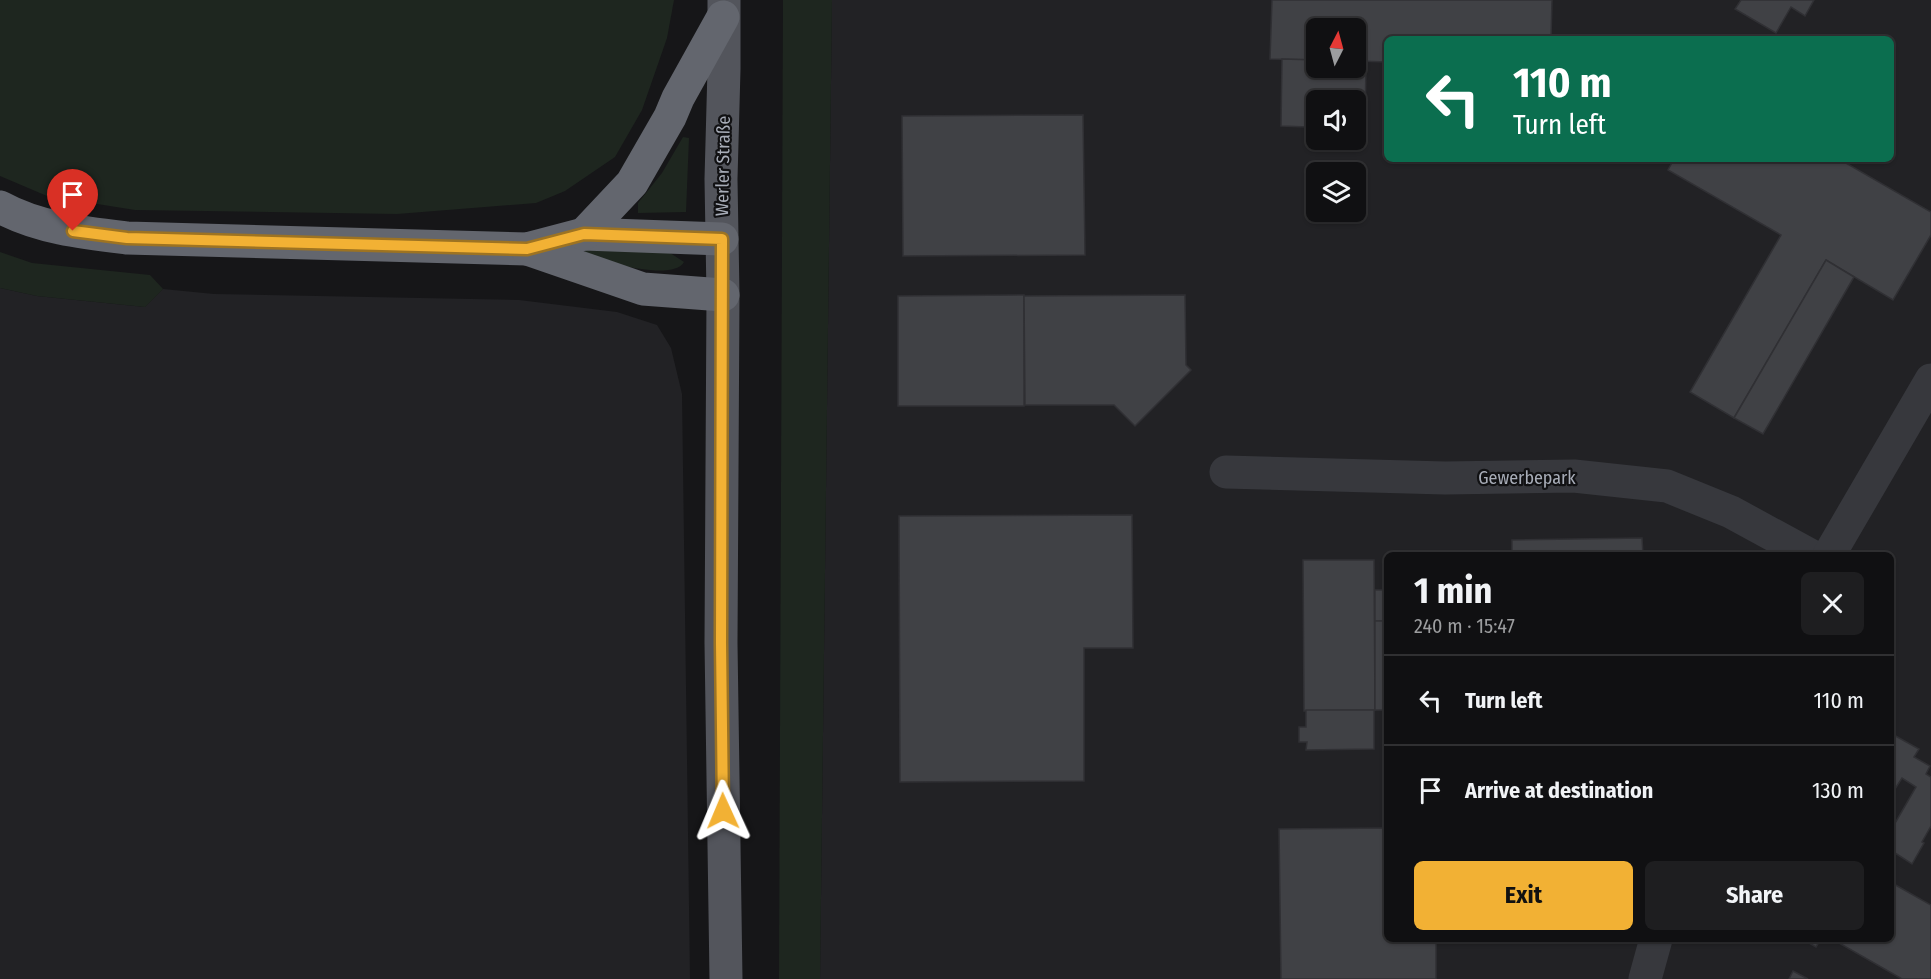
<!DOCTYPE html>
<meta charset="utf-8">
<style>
body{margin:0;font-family:"Fira Sans Condensed",sans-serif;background:#1e1e20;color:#f1f3f6;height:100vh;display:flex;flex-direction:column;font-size:22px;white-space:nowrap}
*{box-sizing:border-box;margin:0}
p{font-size:20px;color:#9c9d9f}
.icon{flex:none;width:33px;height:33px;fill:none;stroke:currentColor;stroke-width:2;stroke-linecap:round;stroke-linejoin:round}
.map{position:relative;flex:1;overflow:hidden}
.sheet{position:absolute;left:1384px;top:552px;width:510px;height:390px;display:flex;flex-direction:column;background:#101012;border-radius:9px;box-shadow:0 2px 4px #0004,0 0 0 2px #303032}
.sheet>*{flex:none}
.banner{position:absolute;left:1384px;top:36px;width:510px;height:126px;border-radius:9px;box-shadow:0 2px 4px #0004,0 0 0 2px #303032;background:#0b6e4f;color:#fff;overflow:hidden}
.needle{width:39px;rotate:6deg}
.controls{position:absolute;left:1306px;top:18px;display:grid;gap:12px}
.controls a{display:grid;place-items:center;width:60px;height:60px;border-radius:9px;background:#101012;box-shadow:0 2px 4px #0004,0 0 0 2px #303032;font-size:30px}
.pin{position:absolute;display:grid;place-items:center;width:51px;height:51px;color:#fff;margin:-62px -26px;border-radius:50% 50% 50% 0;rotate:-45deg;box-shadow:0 0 6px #0007}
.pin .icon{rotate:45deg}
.me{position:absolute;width:66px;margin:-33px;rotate:359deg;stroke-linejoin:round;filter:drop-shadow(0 0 4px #0008)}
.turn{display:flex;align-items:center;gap:21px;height:126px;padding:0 30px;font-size:27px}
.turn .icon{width:78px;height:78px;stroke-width:2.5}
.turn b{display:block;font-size:42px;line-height:51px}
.round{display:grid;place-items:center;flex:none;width:63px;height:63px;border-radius:9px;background:#1e1e20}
.summary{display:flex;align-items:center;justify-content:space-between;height:102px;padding:0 30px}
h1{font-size:36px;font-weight:700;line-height:45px}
.action{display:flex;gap:12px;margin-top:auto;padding:12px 30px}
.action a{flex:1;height:69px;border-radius:9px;background:#f2b134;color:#111;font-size:24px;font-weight:700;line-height:69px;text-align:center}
.action a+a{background:#1e1e20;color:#f1f3f6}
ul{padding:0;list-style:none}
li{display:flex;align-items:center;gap:18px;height:90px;padding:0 30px;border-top:2px solid #303032}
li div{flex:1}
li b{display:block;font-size:22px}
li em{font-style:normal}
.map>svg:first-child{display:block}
.built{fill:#222225;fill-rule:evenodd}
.green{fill:#1e261f}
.building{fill:#404145;stroke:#303034;stroke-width:1.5}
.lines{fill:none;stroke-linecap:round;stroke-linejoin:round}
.minor{stroke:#37383d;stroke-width:33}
.primary{stroke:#53555c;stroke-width:33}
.motorway{stroke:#63666e;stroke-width:33}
.route-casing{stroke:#9d7322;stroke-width:15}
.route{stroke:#f2b134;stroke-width:10}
.labels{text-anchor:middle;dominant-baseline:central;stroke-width:4.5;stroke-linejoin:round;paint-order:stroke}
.street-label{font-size:18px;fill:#a8adb8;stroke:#111113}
</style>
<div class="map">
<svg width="1931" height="979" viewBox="0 0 1931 979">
<rect width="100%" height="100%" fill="#161618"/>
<g class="built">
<path d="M832,0h1099v979h-1111zM1317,28h39v40h-39zM1388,39h504v120h-504zM1317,100h39v40h-39zM1317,172h39v40h-39zM1388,555h504v384h-504z"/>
<polygon points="0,288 37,296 145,307 163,289 214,294 519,300 617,312 657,325 671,348 682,394 690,979 0,979"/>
</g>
<g class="green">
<polygon points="0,0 674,0 667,38 642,110 615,157 565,191 536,203 397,214 135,210 47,196 0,176"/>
<polygon points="783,0 832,0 820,979 779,979"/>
<polygon points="683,137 689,138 686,212 638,213 638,203 662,173"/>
<path d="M587,249l80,2 17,11c-11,20 -79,-1 -99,-5l-2,-4z"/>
<polygon points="0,252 32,263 150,275 163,289 145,307 37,296 0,288"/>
</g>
<g class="building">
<polygon points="1272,0 1552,0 1551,39 1388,39 1388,62 1356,61 1356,28 1317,28 1317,60 1270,59"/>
<polygon points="1741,0 1814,0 1805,16 1791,7 1776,33 1735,9"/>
<polygon points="1282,59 1317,60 1317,68 1356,68 1356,61 1366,61 1365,128 1356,128 1356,100 1317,100 1317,135 1308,135 1308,127 1281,126"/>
<polygon points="1083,115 1085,255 903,256 902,116"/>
<polygon points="1674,159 1839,159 1931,212 1931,235 1893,300 1826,260 1734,418 1690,392 1781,235 1668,170"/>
<polygon points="1826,260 1854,277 1763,434 1734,418"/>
<polygon points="1024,295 1024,406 898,406 898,296"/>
<polygon points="1185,295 1186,365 1191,370 1135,426 1114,405 1025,405 1024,296"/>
<polygon points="1132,515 1133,648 1084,648 1084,781 900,782 899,516"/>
<polygon points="1642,538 1643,555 1512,555 1512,540"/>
<polygon points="1303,560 1374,560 1375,710 1304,711"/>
<rect x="1375" y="590" width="13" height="31"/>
<rect x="1375" y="621" width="13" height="89"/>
<polygon points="1306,710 1374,710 1374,749 1306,750 1307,742 1299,742 1299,727 1306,727"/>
<polygon points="1892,734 1919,749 1914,757 1930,766 1926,774 1931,777 1931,826 1922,842 1924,843 1912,864 1892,851 1892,824 1894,825 1916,787 1902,778 1895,789 1892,786"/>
<polygon points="1388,828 1388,939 1436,939 1436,979 1281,979 1279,829"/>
<polygon points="1892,883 1931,905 1931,979 1902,979 1832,939 1892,939"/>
<polygon points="1802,939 1821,939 1816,947"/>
<polygon points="1793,971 1808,979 1789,979"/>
</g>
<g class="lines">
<g class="minor">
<polyline points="1226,472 1445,478 1574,476 1667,486 1731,512 1810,555"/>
<polyline points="1829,555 1931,380"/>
<polyline points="1645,979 1656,939"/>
</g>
<polyline class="primary" points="724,0 724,69 721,179 723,295 721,643 726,979"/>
<g class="motorway">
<path d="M0,207c38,21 84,26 127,31l400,11 57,-15 138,5"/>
<polyline points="584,234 632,183 670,117 678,98 723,17"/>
<polyline points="527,249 643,289 723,295"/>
</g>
</g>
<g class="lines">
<g class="route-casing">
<polyline id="route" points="73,231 127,238 527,249 584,234 722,239 721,643 723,811"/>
</g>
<use href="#route" class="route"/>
</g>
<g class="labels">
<g class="street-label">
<text transform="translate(723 166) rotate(-89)">Werler Straße</text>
<text x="1527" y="478">Gewerbepark</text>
</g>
</g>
</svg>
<div class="controls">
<a><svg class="needle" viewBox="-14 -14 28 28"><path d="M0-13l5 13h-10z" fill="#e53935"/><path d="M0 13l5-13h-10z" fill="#9c9d9f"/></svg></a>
<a><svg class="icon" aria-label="sound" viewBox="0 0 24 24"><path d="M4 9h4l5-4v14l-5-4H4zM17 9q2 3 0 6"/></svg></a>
<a><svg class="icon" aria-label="layers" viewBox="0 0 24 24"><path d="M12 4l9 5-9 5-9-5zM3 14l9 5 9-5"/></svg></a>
</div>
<div class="pin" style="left:73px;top:231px;background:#d93025"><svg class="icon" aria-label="arrive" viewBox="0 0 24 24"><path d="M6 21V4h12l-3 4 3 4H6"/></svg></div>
<svg class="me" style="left:723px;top:811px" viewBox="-20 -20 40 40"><path d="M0-17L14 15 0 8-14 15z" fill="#f2b134" stroke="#fff" stroke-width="4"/></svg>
<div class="banner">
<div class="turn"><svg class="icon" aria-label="left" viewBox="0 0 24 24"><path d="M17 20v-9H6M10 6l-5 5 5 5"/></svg><div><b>110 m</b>Turn left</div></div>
</div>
<section class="sheet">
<div class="summary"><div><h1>1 min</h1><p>240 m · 15:47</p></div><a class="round"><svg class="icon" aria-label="close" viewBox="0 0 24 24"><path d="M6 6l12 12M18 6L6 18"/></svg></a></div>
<ul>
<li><svg class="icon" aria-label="left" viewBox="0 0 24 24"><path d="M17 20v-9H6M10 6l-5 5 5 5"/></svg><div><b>Turn left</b></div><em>110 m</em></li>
<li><svg class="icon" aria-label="arrive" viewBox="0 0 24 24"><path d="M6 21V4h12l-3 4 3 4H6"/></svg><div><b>Arrive at destination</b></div><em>130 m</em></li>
</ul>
<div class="action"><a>Exit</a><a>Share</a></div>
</section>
</div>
